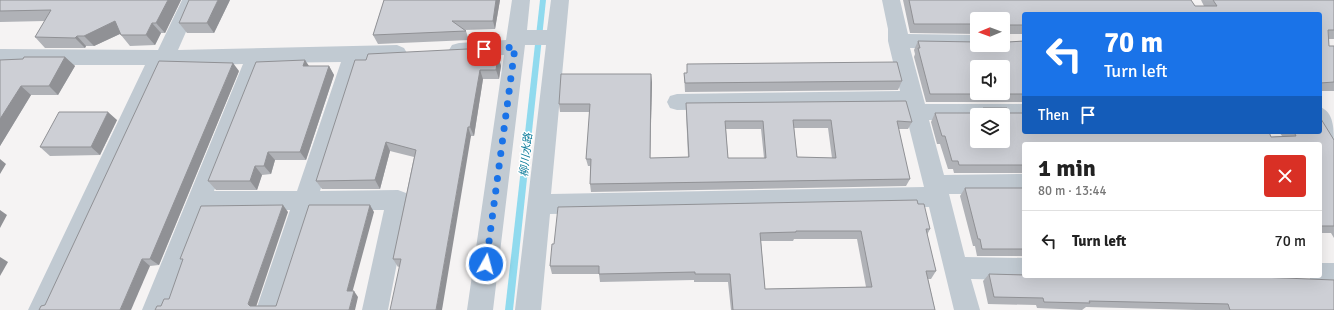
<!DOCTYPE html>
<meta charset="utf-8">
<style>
body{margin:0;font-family:Signika,"Noto Sans JP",sans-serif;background:#f6f6f6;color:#222;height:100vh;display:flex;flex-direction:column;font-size:15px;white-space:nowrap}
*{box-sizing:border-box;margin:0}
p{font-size:13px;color:#767676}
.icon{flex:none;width:22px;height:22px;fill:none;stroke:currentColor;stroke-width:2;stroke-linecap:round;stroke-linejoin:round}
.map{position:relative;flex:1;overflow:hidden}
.details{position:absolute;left:1022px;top:142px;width:300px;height:136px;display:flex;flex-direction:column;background:#fff;border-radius:4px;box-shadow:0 4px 16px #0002}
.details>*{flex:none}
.guide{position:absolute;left:1022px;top:12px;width:300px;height:122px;border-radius:4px;box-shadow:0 4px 16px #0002;background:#1a73e8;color:#fff;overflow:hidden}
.needle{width:26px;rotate:269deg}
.tools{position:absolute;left:970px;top:12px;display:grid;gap:8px}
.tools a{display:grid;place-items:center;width:40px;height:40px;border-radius:4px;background:#fff;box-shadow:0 4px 16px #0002;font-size:20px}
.pin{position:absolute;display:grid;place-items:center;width:34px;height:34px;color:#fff;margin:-17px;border-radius:8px;box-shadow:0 2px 6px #0006}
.me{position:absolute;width:44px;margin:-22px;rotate:7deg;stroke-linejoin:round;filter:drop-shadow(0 0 3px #0008)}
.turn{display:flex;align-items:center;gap:14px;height:84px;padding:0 16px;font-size:18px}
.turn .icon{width:52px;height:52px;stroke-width:2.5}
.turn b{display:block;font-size:28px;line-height:34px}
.then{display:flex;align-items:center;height:38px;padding:0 16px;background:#0003;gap:8px;font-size:15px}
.round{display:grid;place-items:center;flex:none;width:42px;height:42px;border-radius:4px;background:#f6f6f6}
.head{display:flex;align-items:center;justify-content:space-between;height:68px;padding:0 16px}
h1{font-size:24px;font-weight:700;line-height:30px}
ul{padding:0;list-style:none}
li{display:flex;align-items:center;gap:12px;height:60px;padding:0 16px;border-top:1px solid #e0e0e0}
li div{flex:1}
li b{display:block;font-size:15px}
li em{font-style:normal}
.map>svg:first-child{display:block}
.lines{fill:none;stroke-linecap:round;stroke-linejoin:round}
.stream{fill:#90daee;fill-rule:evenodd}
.minor{fill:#c1cad2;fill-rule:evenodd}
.wall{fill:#b0b2b7;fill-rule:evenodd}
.shaded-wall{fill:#909195}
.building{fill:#cdcfd5;stroke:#909195;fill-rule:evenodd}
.route{stroke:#1a73e8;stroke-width:7;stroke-dasharray:0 12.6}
.labels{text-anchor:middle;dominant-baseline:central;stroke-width:3;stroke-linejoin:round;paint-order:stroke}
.water-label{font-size:11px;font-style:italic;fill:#0c7c9b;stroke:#fff}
</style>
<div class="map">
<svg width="1334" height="310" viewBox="0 0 1334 310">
<rect width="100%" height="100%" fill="#f5f3f3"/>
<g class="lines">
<polygon class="stream" points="540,0 546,0 513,310 505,310"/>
<g class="minor">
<path d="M182,0h18l-22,50 219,-5 7,3 3,5 -3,5 -7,3h-36l-41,130 78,-1 8,3 3,7 -21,110h-26l22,-100h-71l-31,100h-26l34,-100 -84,1 -38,99h-26l101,-246 -77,2 -112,244h-26l117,-245h-145v-16l158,1zM341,62l-44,129h-83l50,-128z"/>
<polygon points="512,0 530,0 527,30 547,30 551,0 569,0 551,194 924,187 904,107 677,110 670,108 667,102 670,96 677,94 900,91 888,41 888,29 882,0 900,0 908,34 977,35 977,45 985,45 977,49 910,48 925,104 1024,104 1024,120 1003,120 1003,115 977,115 977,120 929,120 944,175 1024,174 1024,194 949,194 965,257 1024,258 1024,276 1033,277 1024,280 971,279 980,310 954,310 929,207 550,214 541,310 515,310 546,45 525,45 493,310 467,310 504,55 459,57 452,55 449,50 452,45 459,43 506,40"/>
<path d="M1320,107c14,5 14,22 14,38 -18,-6 -14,-23 -14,-38z"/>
<polygon points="1320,263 1334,263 1334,285 1320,285 1311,282 1309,276 1320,276"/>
</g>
</g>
<g class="wall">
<polygon points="0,0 181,0 165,33 161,33 155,45 130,46 121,35 120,34 94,46 86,46 85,48 45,48 35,37 45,21 0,22"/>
<polygon points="230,0 214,33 187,33 179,23"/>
<polygon points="384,0 500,0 495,29 464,30 466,31 469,40 378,44 373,35"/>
<polygon points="903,0 1191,0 1195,6 1204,6 1201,0 1334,0 1334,39 1329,39 1329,46 1334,46 1334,91 1320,91 1320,14 1024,14 1024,34 1007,34 1003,40 1008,42 1024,41 1024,102 926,102 914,57 915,54 914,50 918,41 1003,45 1003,19 977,19 977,34 910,33"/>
<polygon points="498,56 501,66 499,79 483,79 474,136 471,136 400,266 398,267 393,259 414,157 390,151 380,189 322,189 316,181"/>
<polygon points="65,57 75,66 58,95 31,95 0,146 0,60"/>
<polygon points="687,64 902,81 898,90 685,92 684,73 687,73"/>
<polygon points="309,66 329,66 334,75 306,160 275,160 271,174 262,175 257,190 216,190 208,181"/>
<polygon points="239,71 159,265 150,266 45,305"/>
<path d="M652,82l-2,76 38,-1 -2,-46v-8l226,19 -4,7h-10l12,50 -4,7 -315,6 -1,-8v-18h-2l-2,-7 4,-47h-30l-1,-8zM794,128h34l4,30 -35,-1zM726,129h35l3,29h-36z"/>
<polygon points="983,108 1008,113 1271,137 1282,136 1279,132 1320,132 1334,140 1334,238 1331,233 1320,233 1320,144 1024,144 1024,173 954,173 953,169 948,169 940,144 937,144 931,122 935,113 980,113"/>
<polygon points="117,120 100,155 50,156 40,147"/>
<polygon points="965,188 1024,188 1024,256 977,256 975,246 973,246 960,196"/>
<path d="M918,204l12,25 -3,6 9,36 -5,8h-3l7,31h-204l-3,-28h-34v-2l-94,2 -1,-8h-47l-2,-8 4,-22zM794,239h63l9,48 -101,2 -4,-48h32z"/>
<polygon points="989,274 1259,277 1334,310 1196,310 1086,307 1082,310 1037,308 1036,305 988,304 983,281"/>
</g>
<g class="shaded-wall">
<polygon points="168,0 181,0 165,33 156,23"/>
<polygon points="218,0 230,0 214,33 207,23"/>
<polygon points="496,0 500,0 495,29 493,21"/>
<polygon points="115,21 124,32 94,46 84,36"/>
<polygon points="152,23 161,33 155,45 146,35"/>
<polygon points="77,36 86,46 85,48 75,38"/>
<polygon points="498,56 501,66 499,79 496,70"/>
<polygon points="65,57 75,66 58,95 49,86"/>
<polygon points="305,60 311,69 303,66"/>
<polygon points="233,63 239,71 159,265 150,259"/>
<polygon points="329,66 334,75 306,160 300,152"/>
<polygon points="480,70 483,79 474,136 470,127"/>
<polygon points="651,74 652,82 650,165 650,158"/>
<polygon points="21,86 31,95 0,146 0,119"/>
<polygon points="108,112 117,120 100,155 91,147"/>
<polygon points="468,127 471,136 442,310 436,310"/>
<polygon points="386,142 390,151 380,189 375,180"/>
<polygon points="268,152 275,160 271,174 264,166"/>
<polygon points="0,159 6,164 0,174"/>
<polygon points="255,166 262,175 257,190 250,181"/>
<polygon points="283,205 288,212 255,310 250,306 248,304"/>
<polygon points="370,205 374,212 351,297 347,291"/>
<polygon points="0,210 7,215 0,228"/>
<polygon points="0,257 8,262 0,276"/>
<polygon points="142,259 150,266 131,310 120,310"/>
<polygon points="354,291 358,297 355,310 349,310"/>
</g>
<g class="building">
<polygon points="0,0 168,0 156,23 152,23 146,35 121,35 115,21 84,36 77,36 75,38 35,37 51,10 0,11"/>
<polygon points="189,0 218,0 207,23 179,23"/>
<polygon points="384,0 496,0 493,21 452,21 466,31 373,35"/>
<polygon points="909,0 1191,0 1195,6 1217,6 1213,0 1334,0 1334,30 1328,30 1329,46 1334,46 1334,82 1320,83 1320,14 1024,14 1024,25 1008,25 1006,35 1003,35 1003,19 977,19 977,24 914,24"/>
<path d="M1003,40l5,2 16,-1v53h-94l-12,-46h2l-2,-7 59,1v3h26zM977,67h26v26h-26z"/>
<polygon points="487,48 498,56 496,70 480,70 470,127 468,127 436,310 390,310 401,259 393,259 416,150 386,142 375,180 316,181 355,60 366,60 368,54"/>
<polygon points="24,57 65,57 49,86 21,86 0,119 0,60 23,59"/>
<polygon points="305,60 303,66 329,66 300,152 268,152 264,166 255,166 250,181 208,181 256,62"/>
<polygon points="159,61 233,63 150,259 142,259 120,310 39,310 41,306 45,305"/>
<polygon points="897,62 902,81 685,83 684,73 687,73 687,64"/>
<path d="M561,74h90l-1,84 39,-1 -3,-54 220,-2 6,21 -15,-1 13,58 -320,5 1,-25h-5l4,-55h-31zM793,120h38l5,38 -39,-1zM725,121h38l3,37h-38z"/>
<path d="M983,108h24l1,5h16v19h245l2,5 25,-1 -2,-4h26v-13h1l13,21v86h-14v-82h-296v21h-65l-1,-4h-6l-7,-25h-3l-7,-23h47zM977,115h26v26h-26z"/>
<polygon points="59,112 108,112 91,147 40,147"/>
<polygon points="965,188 1024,188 1024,249 982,249 980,239 978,239"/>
<path d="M917,200l1,4h6l6,25h-4l10,42h-10l9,39h-202l-3,-36h-35v-2l-96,2v-8h-49l2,-22h2l4,-37zM796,231h65l11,56 -107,2 -5,-56 36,-1z"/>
<polygon points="283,205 248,304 250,306 276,306 309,205 370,205 347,291 354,291 349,310 155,310 157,306 161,306 164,299 169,299 183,259 180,259 201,206"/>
<polygon points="989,274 1024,275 1024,276 1259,276 1259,277 1334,280 1334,310 1230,310 1228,304 1089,301 1090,303 1044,302 1043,298 994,297"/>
</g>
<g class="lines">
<polyline class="route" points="484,49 515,47 486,264"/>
</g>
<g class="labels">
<g class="water-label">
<text transform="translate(526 155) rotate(-84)">柳川水路</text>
</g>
</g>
</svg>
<div class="tools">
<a><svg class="needle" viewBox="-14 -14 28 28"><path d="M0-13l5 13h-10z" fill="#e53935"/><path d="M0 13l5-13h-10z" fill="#767676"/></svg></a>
<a><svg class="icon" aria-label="sound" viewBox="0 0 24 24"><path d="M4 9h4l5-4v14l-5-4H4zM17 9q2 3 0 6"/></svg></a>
<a><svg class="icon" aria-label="layers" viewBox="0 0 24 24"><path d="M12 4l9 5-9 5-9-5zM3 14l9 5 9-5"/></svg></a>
</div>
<div class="pin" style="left:484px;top:49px;background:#d93025"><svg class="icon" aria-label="arrive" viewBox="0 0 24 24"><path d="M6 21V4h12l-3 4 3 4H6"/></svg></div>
<svg class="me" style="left:486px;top:264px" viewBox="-20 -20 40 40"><circle r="17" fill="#1a73e8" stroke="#fff" stroke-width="3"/><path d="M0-11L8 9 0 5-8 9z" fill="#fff"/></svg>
<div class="guide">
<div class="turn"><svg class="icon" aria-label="left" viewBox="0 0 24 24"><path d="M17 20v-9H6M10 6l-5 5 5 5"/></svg><div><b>70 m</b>Turn left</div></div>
<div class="then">Then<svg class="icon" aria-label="arrive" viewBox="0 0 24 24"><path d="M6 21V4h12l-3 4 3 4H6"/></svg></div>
</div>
<section class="details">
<div class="head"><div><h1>1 min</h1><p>80 m · 13:44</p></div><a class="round" style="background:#d93025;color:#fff"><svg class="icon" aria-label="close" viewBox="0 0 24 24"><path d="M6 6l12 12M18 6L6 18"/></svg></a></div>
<ul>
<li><svg class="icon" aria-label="left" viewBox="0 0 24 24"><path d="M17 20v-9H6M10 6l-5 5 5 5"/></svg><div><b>Turn left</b></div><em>70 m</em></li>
</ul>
</section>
</div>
